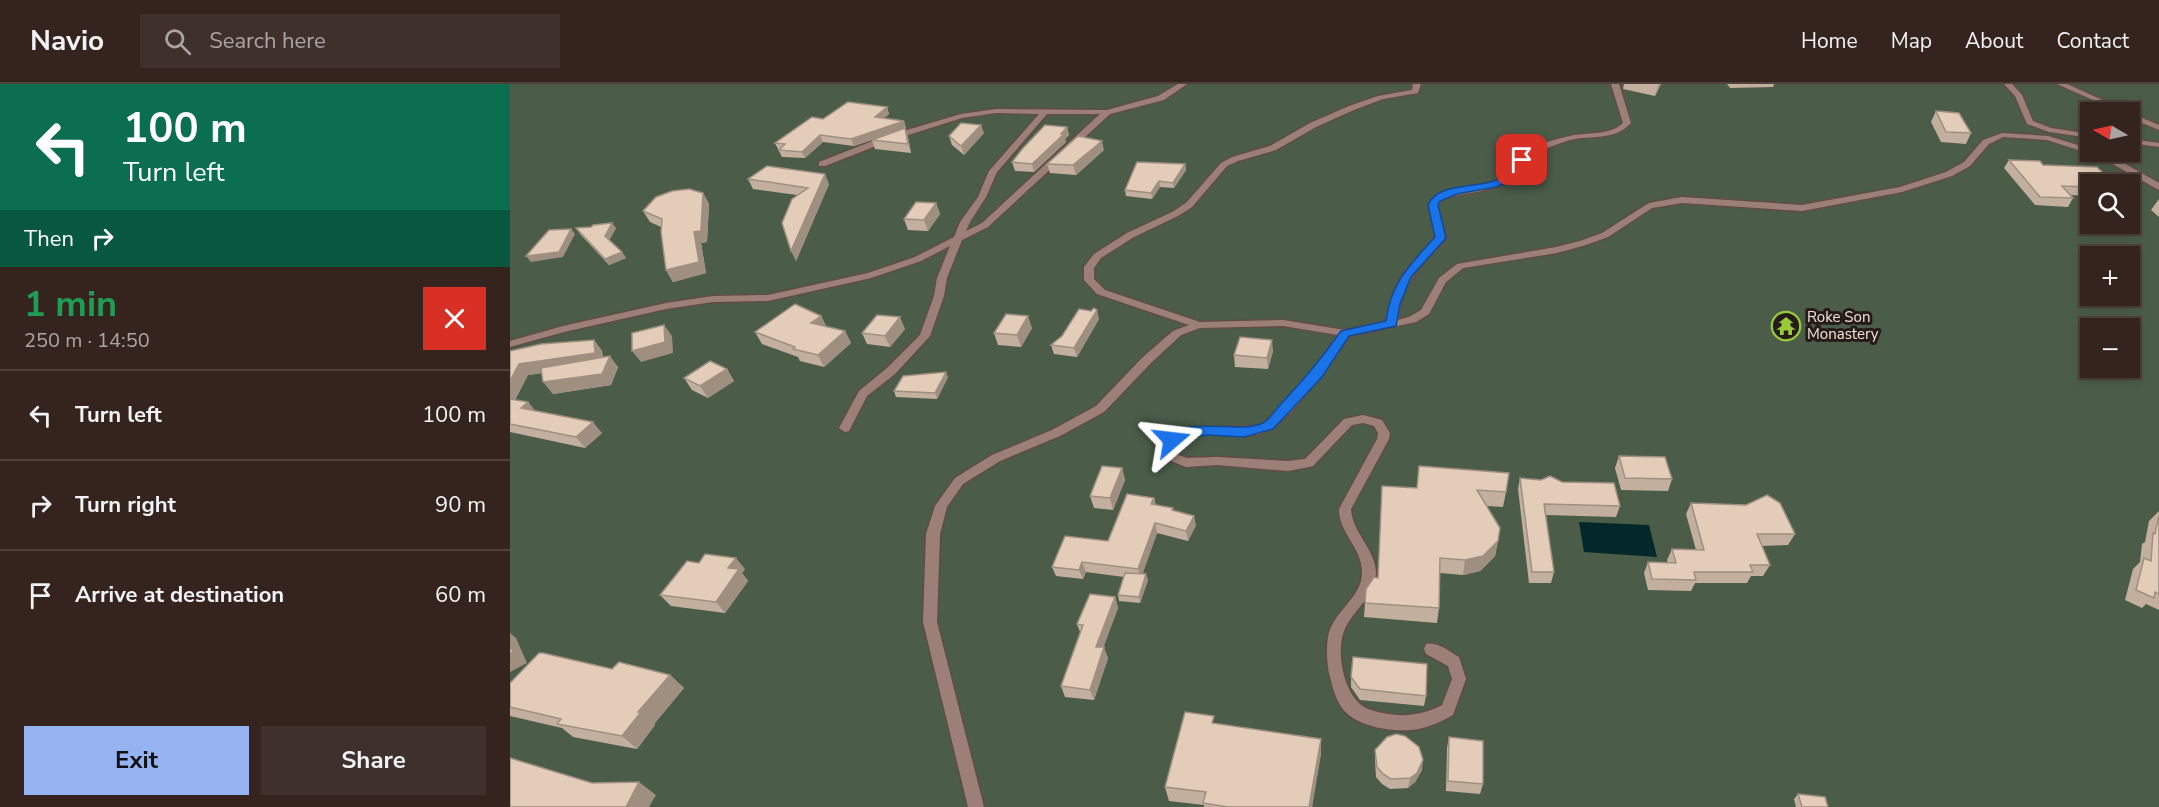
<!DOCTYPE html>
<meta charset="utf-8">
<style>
body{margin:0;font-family:"Nunito Sans",sans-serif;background:#40302b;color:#f1f3f6;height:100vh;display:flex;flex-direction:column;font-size:22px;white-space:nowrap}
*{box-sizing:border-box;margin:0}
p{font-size:20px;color:#aaa4a4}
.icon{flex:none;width:33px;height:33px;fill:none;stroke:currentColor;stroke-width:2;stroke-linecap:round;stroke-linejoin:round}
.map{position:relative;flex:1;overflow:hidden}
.details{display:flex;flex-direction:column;background:#35241e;width:510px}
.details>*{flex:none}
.banner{background:#0b6e4f;color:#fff;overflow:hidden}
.needle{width:39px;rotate:279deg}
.controls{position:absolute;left:1570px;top:18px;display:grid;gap:12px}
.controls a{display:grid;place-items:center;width:60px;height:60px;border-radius:0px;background:#35241e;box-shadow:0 3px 9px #0003,0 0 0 2px #4f413c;font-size:30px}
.pin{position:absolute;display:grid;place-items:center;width:51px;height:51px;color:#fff;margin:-26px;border-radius:12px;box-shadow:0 3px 9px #0006}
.me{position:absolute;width:66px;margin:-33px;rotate:73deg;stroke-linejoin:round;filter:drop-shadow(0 0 4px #0008)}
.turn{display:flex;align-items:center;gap:21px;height:126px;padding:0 24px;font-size:27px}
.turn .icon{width:78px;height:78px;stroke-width:2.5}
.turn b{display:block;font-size:42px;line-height:51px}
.then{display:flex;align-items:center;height:57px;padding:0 24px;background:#0003;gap:12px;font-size:22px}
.round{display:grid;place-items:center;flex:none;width:63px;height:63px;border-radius:0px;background:#40302b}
.head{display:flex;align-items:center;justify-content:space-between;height:102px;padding:0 24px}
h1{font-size:36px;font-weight:700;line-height:45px;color:#1e9e55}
.action{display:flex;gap:12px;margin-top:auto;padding:12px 24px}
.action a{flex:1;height:69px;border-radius:0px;background:#95b2f1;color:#111;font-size:24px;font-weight:700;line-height:69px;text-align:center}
.action a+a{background:#40302b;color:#f1f3f6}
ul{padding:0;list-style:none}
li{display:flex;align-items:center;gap:18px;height:90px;padding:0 24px;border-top:2px solid #4f413c}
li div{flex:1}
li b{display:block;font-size:22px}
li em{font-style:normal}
header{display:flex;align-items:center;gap:36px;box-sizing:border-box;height:84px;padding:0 30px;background:#35241e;border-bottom:2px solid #4f413c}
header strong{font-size:28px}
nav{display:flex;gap:33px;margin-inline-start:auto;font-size:21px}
.search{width:420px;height:54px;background:#40302b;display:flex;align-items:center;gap:15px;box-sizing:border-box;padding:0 21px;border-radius:0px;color:#aaa4a4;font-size:22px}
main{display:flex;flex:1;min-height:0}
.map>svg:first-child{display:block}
.green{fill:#4b5c49;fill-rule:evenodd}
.water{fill:#04272a}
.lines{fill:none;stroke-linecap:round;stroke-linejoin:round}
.minor-casing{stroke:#614d46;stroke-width:3}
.minor{fill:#9c8077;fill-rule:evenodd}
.wall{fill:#c3af9e}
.shaded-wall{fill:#9f8f81}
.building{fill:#e3ccb8;stroke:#9f8f81;stroke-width:1.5}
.route{fill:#1a73e8;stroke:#114b97;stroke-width:1.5}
.labels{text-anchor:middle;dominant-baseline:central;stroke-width:6;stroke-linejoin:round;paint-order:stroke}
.poi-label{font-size:15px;fill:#f4e5df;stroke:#261b17;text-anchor:start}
</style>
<header>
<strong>Navio</strong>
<div class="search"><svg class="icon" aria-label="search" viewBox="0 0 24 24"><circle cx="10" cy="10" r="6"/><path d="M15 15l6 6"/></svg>Search here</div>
<nav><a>Home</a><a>Map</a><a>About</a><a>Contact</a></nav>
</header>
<main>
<section class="details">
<div class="banner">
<div class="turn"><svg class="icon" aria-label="left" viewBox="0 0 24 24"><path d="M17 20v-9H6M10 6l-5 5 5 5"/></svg><div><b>100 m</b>Turn left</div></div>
<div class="then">Then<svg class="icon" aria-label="right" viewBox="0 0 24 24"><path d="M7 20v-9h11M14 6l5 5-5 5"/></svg></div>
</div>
<div class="head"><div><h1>1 min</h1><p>250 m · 14:50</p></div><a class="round" style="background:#d93025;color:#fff"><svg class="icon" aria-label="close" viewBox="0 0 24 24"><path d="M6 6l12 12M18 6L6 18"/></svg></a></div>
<ul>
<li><svg class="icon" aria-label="left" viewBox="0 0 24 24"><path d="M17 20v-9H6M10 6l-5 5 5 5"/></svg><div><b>Turn left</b></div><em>100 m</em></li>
<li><svg class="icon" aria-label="right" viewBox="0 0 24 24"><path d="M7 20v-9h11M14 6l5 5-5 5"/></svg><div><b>Turn right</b></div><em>90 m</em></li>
<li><svg class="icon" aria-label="arrive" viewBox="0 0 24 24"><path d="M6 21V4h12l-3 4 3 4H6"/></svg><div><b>Arrive at destination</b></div><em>60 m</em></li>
</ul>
<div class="action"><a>Exit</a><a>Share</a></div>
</section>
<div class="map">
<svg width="1649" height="723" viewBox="0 0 1649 723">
<rect width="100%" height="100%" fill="#473028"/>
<path class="green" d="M0,0h1649v723h-1649zM1581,28h39v40h-39zM1581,100h39v40h-39zM1581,172h39v40h-39zM1581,244h39v40h-39z"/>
<polygon class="water" points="1069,438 1139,441 1147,473 1074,468"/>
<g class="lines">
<g class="minor-casing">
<g id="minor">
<path d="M668,0h9l-23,16 -54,14 -122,113 -26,13 -15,38 -3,18 -14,40 -35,38 -28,22 -18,35 -4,1 -6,-4 20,-37 28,-23 33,-33 14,-39 3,-18 13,-32 -29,15 -50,17 -103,23 -55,1 -47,7 -102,23 -54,15v-6l53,-15 103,-23 47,-7 55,-1 100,-22 47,-16 39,-20 6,-15 18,-25 11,-26 50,-57 -43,-1 -34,5 -76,24 -61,24h-6v-4l61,-24 81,-24 35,-5 111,1 51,-14zM537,30h53l-118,109 -16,8 4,-9 16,-25 11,-25z"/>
<path d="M903,0h8l-3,9 -35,6 -29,11 -38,17 -40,23 -38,11 -11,5 -35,41 -14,9 -44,21 -33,21 -7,10v11l11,11 95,32 83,-2 62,10 42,-8c4,-42 22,-56 49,-84l-7,-33 4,-8c19,-8 40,-6 59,-14 12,-5 14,-15 22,-23 14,-13 37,-20 56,-24 17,-4 39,0 53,-13l-12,-39h8l12,39c-16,18 -40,12 -61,17 -16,5 -37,12 -50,24 -8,8 -10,17 -22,22 -19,8 -40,6 -58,15l-3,4 9,33c-24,30 -44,39 -48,82l11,-3 12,-7 18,-32 18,-14 99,-17 24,-6 22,-8 47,-30 33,-6 120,8 98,-18 46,-15 18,-10 19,-22 19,-7 46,3 43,13v3l15,1 53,30v7l-59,-33 -53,-17 -44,-3 -14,7 -19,22 -18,10 -50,16 -100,19 -120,-8 -30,5 -44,29 -22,8 -29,8 -94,15 -17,14 -17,32 -13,8 -67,14c-18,25 -58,87 -87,97 -25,8 -67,-8 -86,12v9l11,4 30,-1 71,4 17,-2 39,-40 19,-4 19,5 8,13 -1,6 -38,70c1,23 24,40 25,63 0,25 -24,38 -32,59 -9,23 1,72 27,79 25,8 48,7 71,-5l10,-26 -4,-13 -22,-12 -2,-5 2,-5c11,-3 24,8 33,13l7,22 -13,36c-10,6 -22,11 -34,14 -23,4 -62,-1 -77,-21 -7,-10 -10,-23 -13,-35 -2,-11 -3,-24 -1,-36 4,-25 34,-39 34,-64 1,-24 -24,-41 -23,-64l38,-70 1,-6 -4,-7 -11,-3 -11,2 -39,41 -4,1 -21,4 -71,-6 -31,2 -20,-8c-19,-45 75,-27 93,-34 25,-11 63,-67 79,-90l-55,-9 -83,2 -19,7 -30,28 -47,49 -44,24 -60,25 -37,23 -16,23 -7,27 -3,88 47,185h-16l-45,-185 3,-88 9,-28 20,-28 37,-23 60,-25 44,-24 47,-49 30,-26 16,-6 -92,-31 -13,-14v-13l10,-13 33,-21 45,-21 14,-9 35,-40 11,-6 38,-11 40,-23 39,-17 29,-10 34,-6z"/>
<polygon points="1494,0 1502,0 1512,11 1523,37 1541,44 1581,50 1581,54 1539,48 1517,40 1505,12"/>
<polygon points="1547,0 1557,0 1619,28 1610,28"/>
<polygon points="1620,29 1649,41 1649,46 1620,34"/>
<polygon points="1620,55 1649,59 1649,63 1620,59"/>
</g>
</g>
<use href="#minor" class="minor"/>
</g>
<g class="wall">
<polygon points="1114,0 1151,0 1145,12 1113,5"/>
<polygon points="1217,0 1264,0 1263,3 1220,4"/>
<polygon points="377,23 379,30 374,34 394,37 396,44 386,48 395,44 398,53 401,69 365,65 362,56 344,62 313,58 295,74 272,73 265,59 313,35"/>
<polygon points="1426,27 1461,49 1456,60 1431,58 1421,38"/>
<polygon points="557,43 559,51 555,55 556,58 524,88 505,87 502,78"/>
<polygon points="474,49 454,71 442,61 439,52"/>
<polygon points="594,66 566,91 540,89 537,80"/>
<polygon points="1499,76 1533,81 1581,100 1581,112 1560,111 1563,114 1558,123 1525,121 1494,84"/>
<polygon points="675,80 676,86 664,104 650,103 642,115 616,112 615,106"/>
<polygon points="238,95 319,100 286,177 287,111 243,105"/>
<polygon points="193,109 199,120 197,158 191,159 196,189 163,198 156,186 151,143 140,138 133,127"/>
<polygon points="1649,115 1649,133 1641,126"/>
<polygon points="426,119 430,130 418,147 398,146 394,135"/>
<polygon points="66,144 106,144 99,156 116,174 99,181 70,150"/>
<polygon points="581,227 589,235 567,273 544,270 541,261"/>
<polygon points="311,232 316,242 335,247 341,259 314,283 290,277 288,273 252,260 245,248"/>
<polygon points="522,244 511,263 488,261 484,249"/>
<polygon points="395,245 380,263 357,260 352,249"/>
<polygon points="84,256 92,267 93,273 108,283 101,301 43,310 32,289 18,291 5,316 18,318 25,327 92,349 75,364 0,348 0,267"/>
<polygon points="763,267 758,285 725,283 724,271"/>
<polygon points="217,285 224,297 198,314 182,306 174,294"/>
<polygon points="438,293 427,315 386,313 384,307"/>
<polygon points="1109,372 1162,395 1158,407 1111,406 1105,384"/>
<polygon points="909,382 996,408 993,423 977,422 988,457 985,472 970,487 953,491 930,489 929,524 927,539 854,533 856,505 867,494 907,404"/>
<polygon points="612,384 615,396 603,426 584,424 580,412"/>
<polygon points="1010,394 1110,422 1106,433 1036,431 1044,488 1041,499 1019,499 1008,405"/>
<polygon points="644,414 646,421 663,427 686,441 678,457 647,449 632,490 638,496 630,519 609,517 608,511 614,493 576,488 573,495 546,492 542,483 598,457"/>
<polygon points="1181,419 1285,450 1278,461 1252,462 1260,481 1253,492 1241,492 1237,499 1185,499 1181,507 1138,506 1134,489 1138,478 1158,479 1157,476 1162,465 1186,466 1176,430"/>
<polygon points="1649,427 1649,526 1636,520 1632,524 1615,516 1623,485 1630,478 1632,460 1635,458 1639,437"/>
<polygon points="235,485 232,489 238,497 215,529 161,522 150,511"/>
<polygon points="605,513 608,524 593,563 598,574 584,616 555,613 551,602 570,548 567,540"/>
<polygon points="102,585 160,591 174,604 144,640 145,641 127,665 63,653 52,644 0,632 0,599"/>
<polygon points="841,593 916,612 914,622 850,616 841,603"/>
<polygon points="705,639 811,669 802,723 694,723 694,721 659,717 655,703"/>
<polygon points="939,653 973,700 970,710 936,707 937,664"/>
<polygon points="865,666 912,686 905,698 898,704 880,705 872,700 866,693 865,676"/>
<polygon points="1288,710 1318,723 1286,723 1284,715"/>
</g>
<g class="shaded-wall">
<polygon points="1149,0 1151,0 1145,12 1148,2"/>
<polygon points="377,23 379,30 368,40 365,33"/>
<polygon points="394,37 396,44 344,62 341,55"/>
<polygon points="471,41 474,49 454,71 451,62"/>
<polygon points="557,43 559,51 555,55 556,58 524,88 522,80"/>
<polygon points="395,44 398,53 401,69 398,60"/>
<polygon points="310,51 313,58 295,74 292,68"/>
<polygon points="592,57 594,66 566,91 563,81"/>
<polygon points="675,80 676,86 664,104 663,99"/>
<polygon points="315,90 319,100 286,177 281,167"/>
<polygon points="649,97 650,103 642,115 641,109"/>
<polygon points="193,109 199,120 197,158 191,159 196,189 163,198 156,186 184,148"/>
<polygon points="426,119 430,130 418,147 414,136"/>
<polygon points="102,139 106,144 99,157 95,152"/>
<polygon points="61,145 65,150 53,173 21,178 16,172"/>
<polygon points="112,168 116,174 99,181 95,175"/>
<polygon points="587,226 589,235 567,273 564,264"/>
<polygon points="311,232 317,244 301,239"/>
<polygon points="518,232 522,244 511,263 507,251"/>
<polygon points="390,233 395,245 380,263 375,252"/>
<polygon points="154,241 162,252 163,269 131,278 122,267"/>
<polygon points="335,247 341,259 314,283 308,271"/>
<polygon points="84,256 92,267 93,280 18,291 1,324 0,323 0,297 9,280"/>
<polygon points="762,256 763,267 758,285 757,274"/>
<polygon points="100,272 108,283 101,301 43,310 33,298"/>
<polygon points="217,285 224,297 198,314 190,302"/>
<polygon points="436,288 438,293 427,315 425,309"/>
<polygon points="18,318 27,329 11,324"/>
<polygon points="83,338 92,349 75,364 66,353"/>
<polygon points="612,384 615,396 603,426 600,414"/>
<polygon points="644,414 646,423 641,420"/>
<polygon points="684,432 686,441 678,457 676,447"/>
<polygon points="645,439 647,449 631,495 628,485"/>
<polygon points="988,457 985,472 970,487 953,491 955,476"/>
<polygon points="226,474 235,485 232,489 238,497 215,529 206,518 218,484"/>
<polygon points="572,478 576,488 573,495 569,486"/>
<polygon points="636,490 638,496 630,519 629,513"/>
<polygon points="605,513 608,524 590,573 586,563"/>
<polygon points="0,549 6,554 17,579 0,588"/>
<polygon points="594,563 598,574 584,616 580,606"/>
<polygon points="160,591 174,604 144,640 145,641 127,665 112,652 128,628"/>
<polygon points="811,655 811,669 802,723 799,723"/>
<polygon points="913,676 912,686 905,698 898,704 900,694"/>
<polygon points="129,698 146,711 139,723 116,723"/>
</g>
<g class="building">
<polygon points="338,18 377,23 365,33 394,37 341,55 310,51 292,68 269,66 275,60 265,59 302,33 313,35"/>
<polygon points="1426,27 1449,29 1461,49 1436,48"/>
<polygon points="451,39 471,41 451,62 439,52"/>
<polygon points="535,41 557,43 551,50 554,50 522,80 502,78 513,64"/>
<polygon points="395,44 398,60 362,56"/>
<polygon points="568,52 592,57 563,81 537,80"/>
<polygon points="1499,76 1530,77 1533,81 1587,83 1604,100 1581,100 1581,103 1552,102 1563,114 1530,113"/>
<polygon points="627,78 675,80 663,99 649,97 641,109 615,106"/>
<polygon points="257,82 315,90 281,167 272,139 282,115 298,104 238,95"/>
<polygon points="179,105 193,109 191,147 184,148 189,178 156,186 151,148 152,135 133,127 146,113 162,107"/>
<polygon points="406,118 426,119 414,136 394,135"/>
<polygon points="102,139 95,152 112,168 95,175 66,144 81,143 83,141"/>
<polygon points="61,145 49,168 16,172 39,146"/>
<polygon points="285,220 311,232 301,239 335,247 308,271 283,265 285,263 245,248"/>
<polygon points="584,224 587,226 564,264 541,261 552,252 569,225 581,227"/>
<polygon points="496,230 518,232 507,251 484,249"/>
<polygon points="367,231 390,233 375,252 352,249"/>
<polygon points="154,241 155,258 122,267 122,249"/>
<polygon points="730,253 762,256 757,274 724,271"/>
<polygon points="84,256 85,269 9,280 0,297 0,267 31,260"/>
<polygon points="100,272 92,290 33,298 31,284"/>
<polygon points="200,277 217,285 190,302 174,294"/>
<polygon points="436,288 425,309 384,307 393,292"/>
<polygon points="0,315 18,318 11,324 83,338 66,353 0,340"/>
<polygon points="1109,372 1155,373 1162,395 1115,394"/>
<polygon points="592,382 612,384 600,414 580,412"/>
<polygon points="909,382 999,389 996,408 967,406 990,444 988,457 973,472 955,476 930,474 929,524 855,519 856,505 864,493 868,494 872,402 907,404"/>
<polygon points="1040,392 1052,398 1104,399 1110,422 1034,420 1044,488 1022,488 1010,394 1031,396"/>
<polygon points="617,410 644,414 641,420 663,424 662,426 684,432 676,447 645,439 628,485 572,478 569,486 542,483 555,452 598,457"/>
<polygon points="1257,411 1270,419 1285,450 1247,450 1260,481 1240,481 1243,488 1184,488 1186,496 1142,495 1138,478 1166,479 1162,465 1194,466 1181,419 1236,421"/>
<polygon points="1649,431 1649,510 1645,508 1644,514 1626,506 1634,474 1641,477 1643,449 1645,450"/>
<polygon points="195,470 226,474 218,484 229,485 206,518 150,511 177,477 189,479"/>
<polygon points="615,489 636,490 629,513 608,511"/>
<polygon points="580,510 605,513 586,563 594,563 580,606 551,602 573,541 567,540"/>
<polygon points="0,560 3,568 0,570"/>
<polygon points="29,569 33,569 102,585 109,578 160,591 128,628 131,628 112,652 47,640 51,635 0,623 0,599"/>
<polygon points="843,573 917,580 916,612 850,605 841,593"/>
<polygon points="675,628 704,632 702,639 811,655 799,723 718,723 693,719 696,708 655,703"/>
<polygon points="886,650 895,652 909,663 913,676 907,689 900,694 881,695 873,690 867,683 865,666 877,653"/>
<polygon points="939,653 973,657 973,700 938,697"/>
<polygon points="0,674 82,699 129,698 116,723 0,723"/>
<polygon points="1288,710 1315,713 1318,723 1292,723"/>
</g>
<path class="route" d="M1012,73l5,3 -7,4 -12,18 -12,5 -39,7 -17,7 -2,4 8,33 -35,39 -11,27 -4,22 -47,10 -27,41 -49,52 -29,8 -36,-2 -21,3 -15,7 -5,-1 -2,-4c18,-26 72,-5 98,-17 6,-3 12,-12 16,-17 23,-24 43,-48 62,-75l45,-10c5,-39 24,-56 49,-84l-7,-32c10,-22 45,-17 66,-24 13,-4 15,-20 28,-24z"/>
<defs>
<g id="temple-ring" transform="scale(1.5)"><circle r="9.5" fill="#261b17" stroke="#98cb37" stroke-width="1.5"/><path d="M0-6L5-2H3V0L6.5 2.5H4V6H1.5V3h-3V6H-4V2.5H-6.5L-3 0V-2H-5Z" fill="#98cb37"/></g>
</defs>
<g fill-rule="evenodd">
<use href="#temple-ring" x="1276" y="242"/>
</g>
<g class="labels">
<g class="poi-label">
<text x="1297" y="233">Roke Son<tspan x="1297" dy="17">Monastery</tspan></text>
</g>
</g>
</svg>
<div class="controls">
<a><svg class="needle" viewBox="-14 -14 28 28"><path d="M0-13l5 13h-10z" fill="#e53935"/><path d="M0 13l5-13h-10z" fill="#aaa4a4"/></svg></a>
<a><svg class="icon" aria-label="search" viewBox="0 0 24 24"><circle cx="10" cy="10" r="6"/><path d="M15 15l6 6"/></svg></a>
<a>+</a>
<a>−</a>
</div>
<div class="pin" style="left:1012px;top:76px;background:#d93025"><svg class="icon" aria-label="arrive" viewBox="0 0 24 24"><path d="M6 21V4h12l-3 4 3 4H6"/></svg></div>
<svg class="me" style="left:662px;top:356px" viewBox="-20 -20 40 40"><path d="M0-17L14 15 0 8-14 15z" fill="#1a73e8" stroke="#fff" stroke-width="4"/></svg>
</div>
</main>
